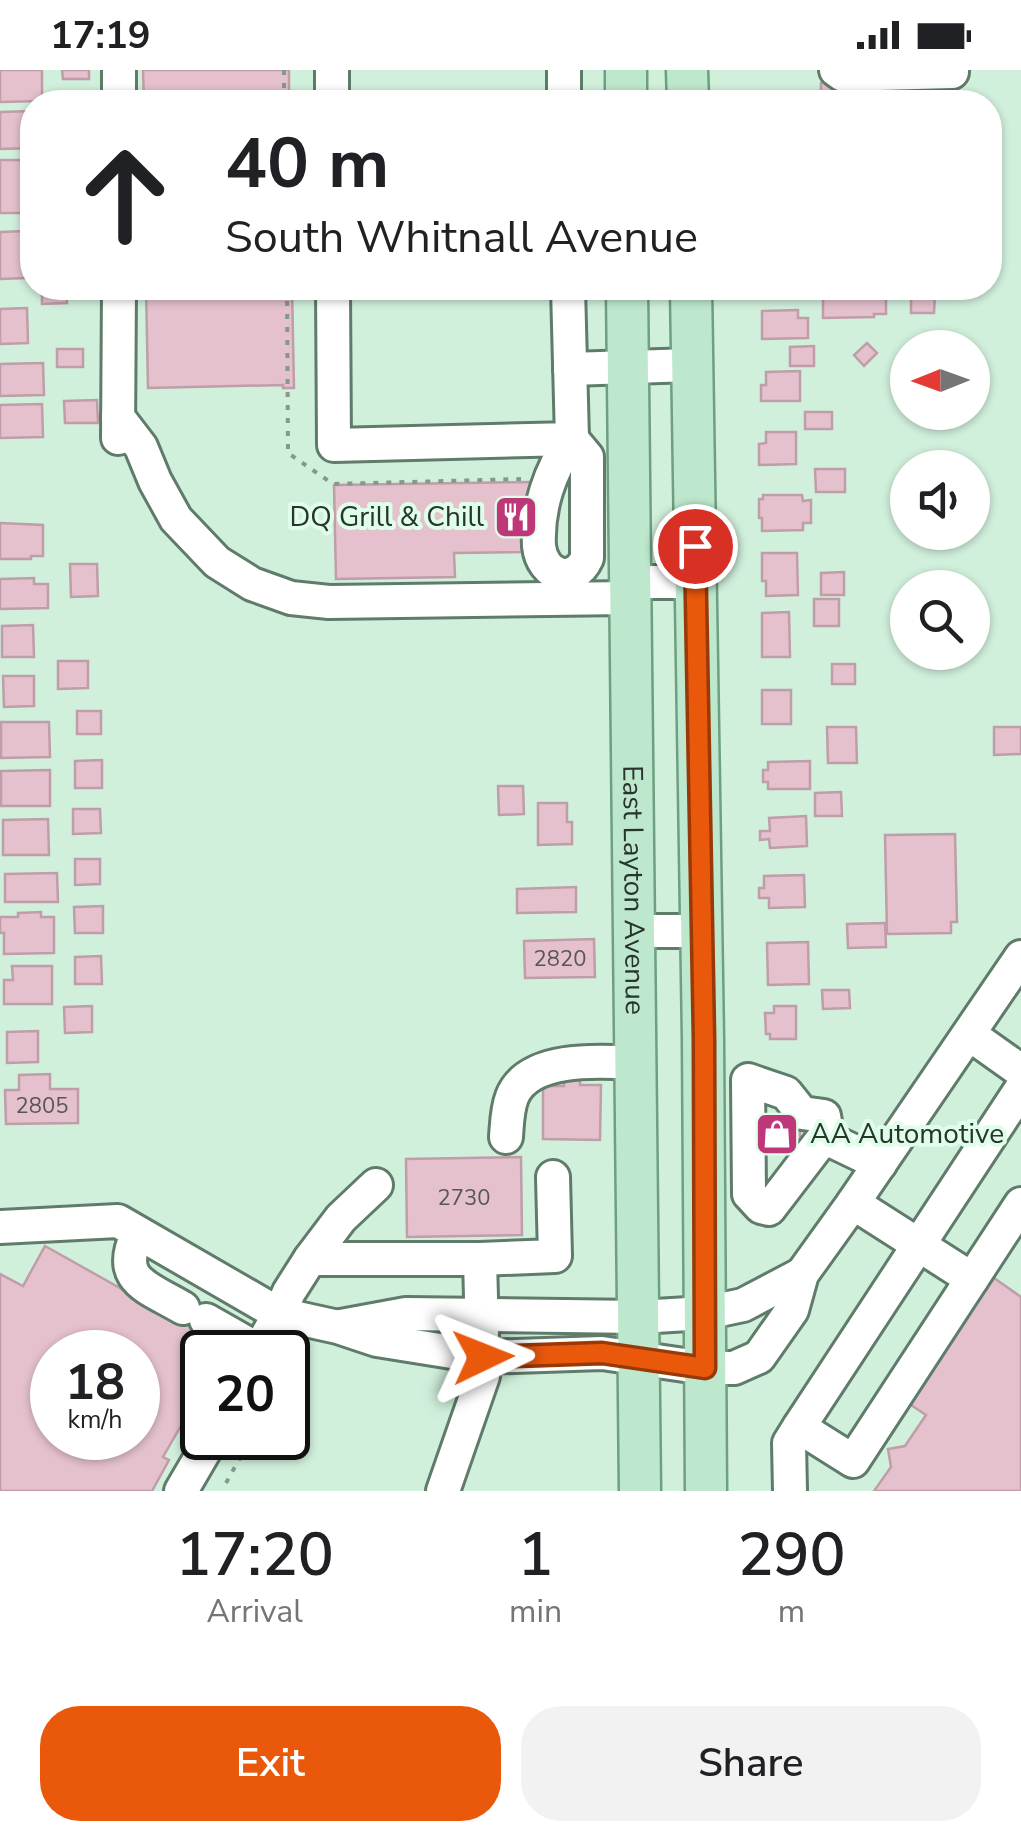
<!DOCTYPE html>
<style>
body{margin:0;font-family:"Nunito Sans",sans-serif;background:#f2f2f2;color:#202124;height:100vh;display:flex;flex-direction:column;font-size:38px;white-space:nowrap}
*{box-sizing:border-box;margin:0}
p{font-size:32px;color:#757577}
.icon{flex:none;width:55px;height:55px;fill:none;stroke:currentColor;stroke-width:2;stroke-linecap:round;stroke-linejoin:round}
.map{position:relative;height:1421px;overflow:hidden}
.panel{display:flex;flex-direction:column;background:#fff;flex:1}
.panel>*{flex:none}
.hud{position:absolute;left:20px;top:20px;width:982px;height:210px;border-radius:40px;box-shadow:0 2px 8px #0004;background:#fff;color:#202124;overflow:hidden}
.needle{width:65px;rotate:269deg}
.buttons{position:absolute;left:890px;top:260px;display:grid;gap:20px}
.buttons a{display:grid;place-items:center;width:100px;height:100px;border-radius:50%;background:#fff;box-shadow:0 2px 8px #0004;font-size:50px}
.speed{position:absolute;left:30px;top:1260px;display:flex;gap:20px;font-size:50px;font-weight:700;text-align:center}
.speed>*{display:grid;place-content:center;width:130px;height:130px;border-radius:50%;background:#fff;box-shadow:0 2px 8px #0004;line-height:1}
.speed small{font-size:25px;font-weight:400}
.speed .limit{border:5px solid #111;border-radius:15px;background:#fff;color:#111}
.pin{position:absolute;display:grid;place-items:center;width:85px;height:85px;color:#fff;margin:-42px;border:5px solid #fff;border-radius:50%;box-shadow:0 2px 10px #0007}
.me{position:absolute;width:110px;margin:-55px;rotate:88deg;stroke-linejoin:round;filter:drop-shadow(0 0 8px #0008)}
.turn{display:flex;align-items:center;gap:35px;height:210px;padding:0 40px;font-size:45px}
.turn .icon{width:130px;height:130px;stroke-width:2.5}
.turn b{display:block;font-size:70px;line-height:85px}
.eta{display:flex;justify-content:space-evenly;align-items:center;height:170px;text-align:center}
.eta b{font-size:60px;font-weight:600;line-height:70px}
.action{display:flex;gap:20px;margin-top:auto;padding:20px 40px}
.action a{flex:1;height:115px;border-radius:40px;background:#ea580c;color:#fff;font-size:40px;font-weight:600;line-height:115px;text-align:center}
.action a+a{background:#f2f2f2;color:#202124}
.status{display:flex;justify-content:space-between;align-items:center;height:70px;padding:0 50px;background:#fff;direction:ltr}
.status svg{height:28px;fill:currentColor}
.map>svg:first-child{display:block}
.building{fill:#e4c1cd;stroke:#bf9da9;stroke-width:2.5;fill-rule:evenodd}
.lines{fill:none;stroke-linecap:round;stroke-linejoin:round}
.minor-casing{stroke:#5f7b69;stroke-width:38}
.major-casing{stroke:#6e9f80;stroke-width:45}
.path{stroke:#839a8b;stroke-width:4;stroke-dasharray:5 8;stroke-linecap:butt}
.minor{stroke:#fff;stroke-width:32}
.major{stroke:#bee8ce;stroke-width:40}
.route-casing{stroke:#983908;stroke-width:25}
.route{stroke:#ea580c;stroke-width:18}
.labels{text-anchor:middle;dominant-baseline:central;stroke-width:8;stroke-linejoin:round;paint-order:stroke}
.number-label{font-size:22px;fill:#575754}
.poi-label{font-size:28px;fill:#28342c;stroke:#defee9;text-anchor:end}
.street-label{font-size:28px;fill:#28342c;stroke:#defee9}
</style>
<div class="status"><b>17:19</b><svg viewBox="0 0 49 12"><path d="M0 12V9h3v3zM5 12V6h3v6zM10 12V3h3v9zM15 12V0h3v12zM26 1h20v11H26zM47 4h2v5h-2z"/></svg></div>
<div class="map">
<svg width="1021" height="1421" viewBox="0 0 1021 1421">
<rect width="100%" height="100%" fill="#d1f0dc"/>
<g class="building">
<polygon points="0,0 42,0 42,31 0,32"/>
<polygon points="62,0 89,0 89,9 63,9"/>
<polygon points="143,0 289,0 289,32 144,32"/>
<polygon points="849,12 849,23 880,22 881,32 821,32 821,13"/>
<polygon points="32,41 32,78 0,79 0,42"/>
<rect x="0" y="90" width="32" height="53"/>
<polygon points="26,161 27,208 0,209 0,162"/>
<polygon points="42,218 66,218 67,233 42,234"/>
<polygon points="146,218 292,218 294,318 283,318 283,315 148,318"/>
<polygon points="823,219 874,219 874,223 886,223 886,244 874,244 874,247 823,248"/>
<polygon points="911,223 935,223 934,243 911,243"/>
<polygon points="27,238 28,273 0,274 0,239"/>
<polygon points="798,240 798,248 808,248 808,268 762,269 762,241"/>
<polygon points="867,273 877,283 864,296 854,285"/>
<polygon points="814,276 814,296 790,296 790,277"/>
<rect x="57" y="279" width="26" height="18"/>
<polygon points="43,293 44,325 0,326 0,294"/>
<polygon points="800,301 800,331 761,331 761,315 766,315 766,302"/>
<polygon points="97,330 98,353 65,353 64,331"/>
<polygon points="42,334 43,367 0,368 0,335"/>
<rect x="805" y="342" width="27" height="17"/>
<polygon points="766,362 796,362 796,394 759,395 759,374 766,373"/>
<polygon points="815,399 845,399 845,422 816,422"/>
<polygon points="531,412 532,482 454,483 455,507 336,509 334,415"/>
<polygon points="763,425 802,425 803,431 811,430 811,453 803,453 803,460 762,461 762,448 759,448 759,429 763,429"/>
<polygon points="0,453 43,455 43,486 31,486 31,489 0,489"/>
<polygon points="762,483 797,483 798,525 766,526 766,511 762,511"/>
<polygon points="70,494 97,494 98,526 71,527"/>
<polygon points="844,502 844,525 821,525 821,503"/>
<polygon points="34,508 34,514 48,514 48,538 0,539 0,509"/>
<rect x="814" y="529" width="25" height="27"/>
<polygon points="789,542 790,587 762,587 762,543"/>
<polygon points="33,555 34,587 2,587 2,556"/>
<polygon points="58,591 88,591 88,618 58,619"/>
<rect x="832" y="594" width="23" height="20"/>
<polygon points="3,606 34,606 34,636 4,637"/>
<rect x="762" y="620" width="29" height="34"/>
<rect x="77" y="641" width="24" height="23"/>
<polygon points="1,652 49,652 50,687 1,688"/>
<polygon points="827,657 856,657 857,693 828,693"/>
<polygon points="994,657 1021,657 1021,684 994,685"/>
<polygon points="102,690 102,718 75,718 75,691"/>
<polygon points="810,691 810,719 768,719 768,712 763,712 763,700 768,700 768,692"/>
<polygon points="50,700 50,736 1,736 1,701"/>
<polygon points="498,716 523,716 524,744 499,745"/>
<polygon points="841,722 842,746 815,746 815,723"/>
<polygon points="538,733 567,733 567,752 572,752 572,774 538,775"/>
<polygon points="73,739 100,739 101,763 73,764"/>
<polygon points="806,746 807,776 770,778 769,769 760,770 760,761 770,761 769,748"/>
<polygon points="48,749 49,785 3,785 3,750"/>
<polygon points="955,764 957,852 951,852 951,863 887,864 885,765"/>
<polygon points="75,789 100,789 100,814 75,815"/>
<polygon points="57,803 58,832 5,832 5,804"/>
<polygon points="804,805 805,837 769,838 769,828 759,828 759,818 764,818 764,806"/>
<polygon points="576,817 576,842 517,843 517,819"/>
<polygon points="103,836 103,863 75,863 74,837"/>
<polygon points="41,842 41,847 54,847 54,883 4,884 4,863 0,863 0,847 18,847 18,843"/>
<polygon points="885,853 886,877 848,878 847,854"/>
<polygon points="594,869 595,907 525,908 524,871"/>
<polygon points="808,872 809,914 768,915 767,873"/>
<polygon points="101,886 102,914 75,914 75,887"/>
<polygon points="12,896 52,896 52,934 4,934 4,910 13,910"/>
<polygon points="822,920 849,920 850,938 823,939"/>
<polygon points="92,936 92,962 65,963 64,937"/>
<polygon points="774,936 796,936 796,969 770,969 770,964 766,964 765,943 774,943"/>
<polygon points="38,961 38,992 7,993 7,962"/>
<polygon points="50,1004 50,1019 78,1019 78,1053 6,1054 5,1020 19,1020 19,1005"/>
<polygon points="564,1010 580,1010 580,1015 601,1015 600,1070 543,1069 543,1016 564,1016"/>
<polygon points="754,1047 800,1047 800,1082 755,1082"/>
<polygon points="521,1087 522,1165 407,1167 406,1089"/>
<path d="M45,1176l132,74 8,-16 40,42 -3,6h-20v11l-11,20 10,6 -11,20 6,3 -9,15 -5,-3 -19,33 6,3 -17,31h-152v-217l23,12zM52,1282h86v86h-86z"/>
<polygon points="994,1208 1021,1227 1021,1421 874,1421 891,1397 888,1379 905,1376 926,1345 908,1333"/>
</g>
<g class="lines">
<g class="minor-casing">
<g id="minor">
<polyline points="332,0 332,32"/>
<polyline points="564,0 564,32"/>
<polyline points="836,0 843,5 952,2 952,0"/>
<polyline points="119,32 119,0"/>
<polyline points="333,218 334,375 572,369 568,218"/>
<polyline points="570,299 692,295"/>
<polyline points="118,347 141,377 155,411 176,449 217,492 252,514 291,528 329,532 630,528"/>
<polyline points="118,368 119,218"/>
<path d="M572,369l15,18v101c-13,29 -45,18 -48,-12 -2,-38 11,-76 33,-107z"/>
<polyline points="630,512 696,512"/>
<polyline points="635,861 702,861"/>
<polyline points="969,964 1021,1001"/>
<path d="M506,1067c1,-13 1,-27 6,-40 16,-41 87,-36 124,-34"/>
<polyline points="828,1069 824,1046 802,1043 786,1023 748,1010 749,1124 761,1137 769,1139 821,1071 828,1069 880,1094"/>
<polyline points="853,1133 972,1209"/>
<polyline points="0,1157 118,1151 279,1244 289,1222 310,1189 480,1189 483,1306 443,1421"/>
<path d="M138,1163c-24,48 10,54 45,75"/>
<polyline points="310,1189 341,1148 376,1115"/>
<polyline points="480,1189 555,1186 553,1107"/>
<polyline points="206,1250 259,1280"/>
<polyline points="341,1256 406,1244 639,1247 705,1243 743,1235 802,1204"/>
<polyline points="258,1282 279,1244 338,1257 377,1270 483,1287 602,1283 705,1298 734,1298 759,1287 792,1240 802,1204 853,1133 1021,887"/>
<polyline points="799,1357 853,1391 1021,1134"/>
<polyline points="181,1421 212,1368"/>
<polyline points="790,1421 789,1373 799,1357 1021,1019"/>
</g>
</g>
<g class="major-casing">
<g id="major">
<polyline points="626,0 626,32"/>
<polyline points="687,0 688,32"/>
<path id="s1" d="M627,218l13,1203"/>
<polyline points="691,218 703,969 706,1421"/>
</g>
</g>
<g class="path">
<polyline points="284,0 284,32"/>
<polyline points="287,218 288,383 333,414 521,409"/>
<polyline points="288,1304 291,1298"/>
<polyline points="226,1413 251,1368"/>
</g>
<use href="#minor" class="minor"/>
<use href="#major" class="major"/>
</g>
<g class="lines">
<g class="route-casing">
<polyline id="route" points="483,1287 602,1283 705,1298 704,969 695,476"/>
</g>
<use href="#route" class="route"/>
</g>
<defs>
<g id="restaurant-square" transform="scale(2.25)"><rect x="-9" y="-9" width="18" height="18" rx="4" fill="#be3778" stroke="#defee9"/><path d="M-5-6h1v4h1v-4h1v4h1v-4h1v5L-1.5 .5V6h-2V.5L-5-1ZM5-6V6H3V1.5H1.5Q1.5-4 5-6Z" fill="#fff"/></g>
<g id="shop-square" transform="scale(2.25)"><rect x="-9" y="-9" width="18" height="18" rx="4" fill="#be3778" stroke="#defee9"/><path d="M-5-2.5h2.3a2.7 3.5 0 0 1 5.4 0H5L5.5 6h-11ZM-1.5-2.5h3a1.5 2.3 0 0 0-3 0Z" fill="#fff"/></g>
</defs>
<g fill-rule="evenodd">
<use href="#restaurant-square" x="516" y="447"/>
<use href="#shop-square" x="777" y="1064"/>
</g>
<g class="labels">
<g class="number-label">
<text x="560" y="889">2820</text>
<text x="42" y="1036">2805</text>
<text x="464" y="1128">2730</text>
</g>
<g class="poi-label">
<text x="484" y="447">DQ Grill &amp; Chill</text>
<text x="810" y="1064" text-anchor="start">AA Automotive</text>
</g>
<g class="street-label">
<text stroke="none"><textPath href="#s1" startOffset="602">East Layton Avenue</textPath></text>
</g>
</g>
</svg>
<div class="buttons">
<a><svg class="needle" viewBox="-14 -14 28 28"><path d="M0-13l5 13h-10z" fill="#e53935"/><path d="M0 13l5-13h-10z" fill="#757577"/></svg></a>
<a><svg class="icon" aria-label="sound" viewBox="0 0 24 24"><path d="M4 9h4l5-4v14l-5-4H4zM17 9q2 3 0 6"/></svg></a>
<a><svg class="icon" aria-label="search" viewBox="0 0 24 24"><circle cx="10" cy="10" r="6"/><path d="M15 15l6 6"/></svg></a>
</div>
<div class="speed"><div>18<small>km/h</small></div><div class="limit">20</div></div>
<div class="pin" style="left:695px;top:476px;background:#d93025"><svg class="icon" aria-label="arrive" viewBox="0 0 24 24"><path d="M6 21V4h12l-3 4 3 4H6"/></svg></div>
<svg class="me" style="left:483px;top:1287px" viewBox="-20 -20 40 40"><path d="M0-17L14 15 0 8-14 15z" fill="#ea580c" stroke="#fff" stroke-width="4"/></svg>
<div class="hud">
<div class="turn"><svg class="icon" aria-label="ahead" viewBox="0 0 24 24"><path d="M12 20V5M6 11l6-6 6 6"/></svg><div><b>40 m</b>South Whitnall Avenue</div></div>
</div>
</div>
<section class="panel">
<div class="eta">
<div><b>17:20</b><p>Arrival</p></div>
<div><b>1</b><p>min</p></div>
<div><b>290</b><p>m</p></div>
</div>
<div class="action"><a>Exit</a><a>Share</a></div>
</section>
